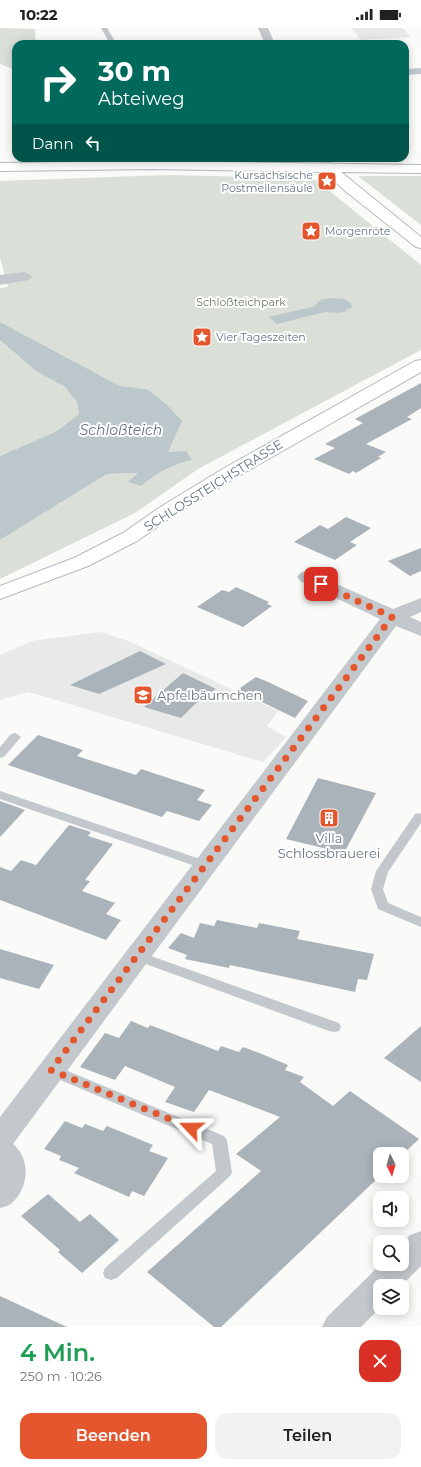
<!DOCTYPE html>
<html lang="de">
<meta charset="utf-8">
<style>
body{margin:0;font-family:Montserrat,sans-serif;background:#f2f2f2;color:#202124;height:100vh;display:flex;flex-direction:column;font-size:15px;white-space:nowrap}
*{box-sizing:border-box;margin:0}
p{font-size:13px;color:#757577}
.icon{flex:none;width:22px;height:22px;fill:none;stroke:currentColor;stroke-width:2;stroke-linecap:round;stroke-linejoin:round}
.map{position:relative;height:1299px;overflow:hidden}
.details{display:flex;flex-direction:column;background:#fff;flex:1}
.details>*{flex:none}
.guide{position:absolute;left:12px;top:12px;width:397px;height:122px;border-radius:12px;box-shadow:0 2px 10px #0003;background:#00695c;color:#fff;overflow:hidden}
.needle{width:26px;rotate:175deg}
.tools{position:absolute;left:373px;top:1119px;display:grid;gap:8px}
.tools a{display:grid;place-items:center;width:36px;height:36px;border-radius:8px;background:#fff;box-shadow:0 2px 10px #0003;font-size:20px}
.pin{position:absolute;display:grid;place-items:center;width:34px;height:34px;color:#fff;margin:-17px;border-radius:8px;box-shadow:0 2px 6px #0006}
.me{position:absolute;width:44px;margin:-22px;rotate:293deg;stroke-linejoin:round;filter:drop-shadow(0 0 3px #0008)}
.turn{display:flex;align-items:center;gap:14px;height:84px;padding:0 20px;font-size:18px}
.turn .icon{width:52px;height:52px;stroke-width:2.5}
.turn b{display:block;font-size:28px;line-height:34px}
.then{display:flex;align-items:center;height:38px;padding:0 20px;background:#0003;gap:8px;font-size:15px}
.round{display:grid;place-items:center;flex:none;width:42px;height:42px;border-radius:12px;background:#f2f2f2}
.head{display:flex;align-items:center;justify-content:space-between;height:68px;padding:0 20px}
h1{font-size:24px;font-weight:600;line-height:30px;color:#1e9e55}
.cta{display:flex;gap:8px;margin-top:auto;padding:8px 20px}
.cta a{flex:1;height:46px;border-radius:12px;background:#e4572e;color:#fff;font-size:16px;font-weight:600;line-height:46px;text-align:center}
.cta a+a{background:#f2f2f2;color:#202124}
.status{display:flex;justify-content:space-between;align-items:center;height:28px;padding:0 20px;background:#fff;direction:ltr}
.status svg{height:11px;fill:currentColor}
.map>svg:first-child{display:block}
.built{fill:#e8e9e9}
.green{fill:#dadfd7}
.water{fill:#bbc7cb}
.building{fill:#aab3b9}
.lines{fill:none;stroke-linecap:round;stroke-linejoin:round}
.secondary-casing{stroke:#b3babf;stroke-width:2}
.lane{fill:#c3c8cc;fill-rule:evenodd}
.street{fill:#c3c8cc;fill-rule:evenodd}
.secondary{fill:#fff;fill-rule:evenodd}
.route{stroke:#e4572e;stroke-width:7;stroke-dasharray:0 12.6}
.labels{text-anchor:middle;dominant-baseline:central;stroke-width:4;stroke-linejoin:round;paint-order:stroke}
.far-poi-label{font-size:11px;fill:#657683;stroke:#fff;text-anchor:start}
.far-park-label{font-size:11px;fill:#687a64;stroke:#fff}
.street-label{font-size:13px;fill:#657683;stroke:#fff}
.poi-label{font-size:13px;fill:#657683;stroke:#fff;text-anchor:start}
.water-label{font-size:14px;font-style:italic;fill:#60757c;stroke:#fff}
</style>
<div class="status"><b>10:22</b><svg viewBox="0 0 49 12"><path d="M0 12V9h3v3zM5 12V6h3v6zM10 12V3h3v9zM15 12V0h3v12zM26 1h20v11H26zM47 4h2v5h-2z"/></svg></div>
<div class="map">
<svg width="421" height="1299" viewBox="0 0 421 1299">
<rect width="100%" height="100%" fill="#fafaf8"/>
<g class="built">
<polygon points="351,0 403,0 410,9 361,12"/>
<polygon points="101,604 131,614 278,683 267,698 286,709 263,734 29,664 2,671 0,673 0,627 32,613"/>
</g>
<g class="green">
<polygon points="0,0 35,1 36,16 16,16 16,42 0,36"/>
<path d="M166,147l142,3 8,2 105,85v85l-223,119 -63,44 -135,66v-39l107,-66 32,-1 2,13c16,-13 30,-22 51,-26l-24,-8 -11,-55 -10,-8 -27,-3 -120,-64v-34l8,-1 -8,-30v-76z"/>
<polygon points="358,148 421,148 421,197"/>
<polygon points="0,312 36,343 65,359 77,374 79,386 57,403 0,428"/>
</g>
<g class="water">
<polygon points="329,270 345,271 352,276 350,277 353,279 346,282 347,283 339,285 325,284 277,296 269,289 316,278 315,276 318,276 317,274 321,273 320,272"/>
<path d="M0,294l120,64 27,3 19,15 16,17 -14,31 18,-1 6,9c-20,4 -35,13 -51,26l-13,-4 10,-9 -31,1 -107,66v-84l57,-25 22,-17 -2,-12 -12,-15 -29,-16 -36,-31z"/>
</g>
<g class="building">
<polygon points="421,355 421,380 407,389 412,391 366,416 386,424 378,429 381,430 356,445 353,443 349,446 314,431 335,420 325,416 363,395 355,391"/>
<polygon points="346,489 371,500 350,514 357,517 335,532 294,514 320,497 328,501"/>
<polygon points="421,520 421,543 410,548 388,533"/>
<polygon points="236,559 269,574 267,576 272,578 243,599 197,579 222,562 229,564"/>
<polygon points="140,623 166,636 99,666 70,657"/>
<polygon points="183,645 216,661 196,675 181,690 144,679"/>
<polygon points="256,649 268,654 308,673 295,690 237,662"/>
<polygon points="38,707 83,722 77,728 136,747 141,741 205,762 197,772 212,777 199,793 167,783 162,789 8,737"/>
<polygon points="318,750 376,765 344,825 286,811"/>
<polygon points="0,773 25,782 0,809"/>
<polygon points="69,797 91,804 88,808 113,816 85,852 90,853 82,863 115,875 106,886 121,892 106,912 0,872 0,839 11,843 21,832 36,837"/>
<polygon points="217,892 257,900 259,895 300,903 297,911 374,926 367,952 358,951 355,964 230,937 229,940 185,931 187,927 168,920 181,905 194,910 200,895 214,898"/>
<polygon points="0,921 54,937 39,961 0,950"/>
<polygon points="131,993 148,1000 150,997 218,1023 221,1018 239,1024 243,1019 257,1024 288,1037 285,1042 304,1049 300,1054 333,1078 350,1063 419,1111 402,1127 380,1126 380,1148 221,1299 214,1299 147,1244 261,1143 236,1126 280,1089 209,1062 194,1084 165,1074 175,1059 125,1038 115,1052 80,1039 105,1005 119,1010"/>
<polygon points="421,998 421,1054 384,1030"/>
<polygon points="65,1093 82,1100 85,1096 103,1103 107,1098 153,1117 149,1123 168,1130 144,1168 132,1163 129,1169 74,1145 79,1140 59,1132 61,1128 44,1121"/>
<polygon points="48,1166 80,1194 90,1186 119,1212 82,1245 58,1224 60,1222 21,1188"/>
<polygon points="0,1268 67,1299 0,1299"/>
</g>
<g class="lines">
<g class="secondary-casing">
<g id="secondary">
<polygon points="153,133 421,137 421,145 341,144 421,209 421,220 416,219 344,162 325,144 153,141 0,143 0,135"/>
<polygon points="421,332 421,344 235,450 176,486 137,513 88,538 0,571 0,558 74,530 123,505 162,478 221,442 415,333"/>
</g>
</g>
<g class="lane">
<polygon points="101,0 107,0 117,16 109,14"/>
<polygon points="15,705 21,709 4,729 0,730 0,719 11,706"/>
<polygon points="0,763 209,834 211,837 209,840 201,840 0,771"/>
<polygon points="419,785 421,786 421,795 388,844 383,861 388,875 421,889 421,899 378,881 371,861 376,843 415,786"/>
<polygon points="137,923 339,995 341,999 339,1003 334,1004 329,1003 132,931 130,928 132,925"/>
<polygon points="51,1036 224,1108 227,1112 232,1145 229,1149 117,1250 111,1252 105,1250 103,1245 105,1240 216,1143 212,1116 46,1046 44,1042 46,1038"/>
</g>
<g class="street">
<polygon points="258,0 268,0 275,16 265,16"/>
<polygon points="421,40 421,46 405,47 405,41"/>
<polygon points="319,130 331,130 337,141 335,144 325,144"/>
<polygon points="24,244 29,246 32,249 29,252 0,257 0,247"/>
<path d="M307,543l86,38 28,-11v14l-11,5 11,5v14l-25,-10 -383,518c18,15 16,44 -1,59 -3,3 -8,4 -12,5v-91l380,-498 -80,-38 -3,-4 3,-4z"/>
<polygon points="421,1203 421,1238 401,1258 380,1258 380,1280 361,1299 322,1299 327,1289 381,1236 402,1236 402,1215 410,1207"/>
</g>
<use href="#secondary" class="secondary"/>
</g>
<g class="lines">
<polyline class="route" points="191,1100 51,1042 392,589 321,556"/>
</g>
<defs>
<g id="sight-square" transform="scale(1)"><rect x="-9" y="-9" width="18" height="18" rx="4" fill="#e4572e" stroke="#fff"/><path d="M0-6L1.8-2.2L6-1.7L2.9 1.2L3.7 5.4L0 3.3L-3.7 5.4L-2.9 1.2L-6-1.7L-1.8-2.2Z" fill="#fff"/></g>
<g id="school-square" transform="scale(1)"><rect x="-9" y="-9" width="18" height="18" rx="4" fill="#e4572e" stroke="#fff"/><path d="M0-5L7-2L0 1L-7-2ZM-4 1L0 2.5L4 1V4Q0 6-4 4Z" fill="#fff"/></g>
<g id="building-square" transform="scale(1)"><rect x="-9" y="-9" width="18" height="18" rx="4" fill="#e4572e" stroke="#fff"/><path d="M-4-6H4V6H1V3H-1V6H-4ZM-2.5-4.3h1.7v1.8h-1.7ZM.8-4.3h1.7v1.8H.8ZM-2.5-1h1.7V.8h-1.7ZM.8-1h1.7V.8H.8Z" fill="#fff"/></g>
</defs>
<g fill-rule="evenodd">
<use href="#sight-square" x="327" y="153"/>
<use href="#sight-square" x="311" y="203"/>
<use href="#sight-square" x="202" y="309"/>
<use href="#school-square" x="143" y="667"/>
<use href="#building-square" x="329" y="790"/>
</g>
<g class="labels">
<g class="far-poi-label">
<text x="313" y="147" text-anchor="end">Kursächsische<tspan x="313" dy="13">Postmeilensäule</tspan></text>
<text x="325" y="203">Morgenröte</text>
<text x="216" y="309">Vier Tageszeiten</text>
</g>
<g class="far-park-label">
<text x="241" y="274">Schloßteichpark</text>
</g>
<g class="street-label">
<text transform="translate(213 457) rotate(-32)">SCHLOSSTEICHSTRASSE</text>
</g>
<g class="poi-label">
<text x="157" y="667">Apfelbäumchen</text>
<text x="329" y="810" text-anchor="middle">Villa<tspan x="329" dy="15">Schlossbrauerei</tspan></text>
</g>
<g class="water-label">
<text x="121" y="402">Schloßteich</text>
</g>
</g>
</svg>
<div class="tools">
<a><svg class="needle" viewBox="-14 -14 28 28"><path d="M0-13l5 13h-10z" fill="#e53935"/><path d="M0 13l5-13h-10z" fill="#757577"/></svg></a>
<a><svg class="icon" aria-label="sound" viewBox="0 0 24 24"><path d="M4 9h4l5-4v14l-5-4H4zM17 9q2 3 0 6"/></svg></a>
<a><svg class="icon" aria-label="search" viewBox="0 0 24 24"><circle cx="10" cy="10" r="6"/><path d="M15 15l6 6"/></svg></a>
<a><svg class="icon" aria-label="layers" viewBox="0 0 24 24"><path d="M12 4l9 5-9 5-9-5zM3 14l9 5 9-5"/></svg></a>
</div>
<div class="pin" style="left:321px;top:556px;background:#d93025"><svg class="icon" aria-label="arrive" viewBox="0 0 24 24"><path d="M6 21V4h12l-3 4 3 4H6"/></svg></div>
<svg class="me" style="left:191px;top:1100px" viewBox="-20 -20 40 40"><path d="M0-17L14 15 0 8-14 15z" fill="#e4572e" stroke="#fff" stroke-width="4"/></svg>
<div class="guide">
<div class="turn"><svg class="icon" aria-label="right" viewBox="0 0 24 24"><path d="M7 20v-9h11M14 6l5 5-5 5"/></svg><div><b>30 m</b>Abteiweg</div></div>
<div class="then">Dann<svg class="icon" aria-label="left" viewBox="0 0 24 24"><path d="M17 20v-9H6M10 6l-5 5 5 5"/></svg></div>
</div>
</div>
<section class="details">
<div class="head"><div><h1>4 Min.</h1><p>250 m · 10:26</p></div><a class="round" style="background:#d93025;color:#fff"><svg class="icon" aria-label="close" viewBox="0 0 24 24"><path d="M6 6l12 12M18 6L6 18"/></svg></a></div>
<div class="cta"><a>Beenden</a><a>Teilen</a></div>
</section>
